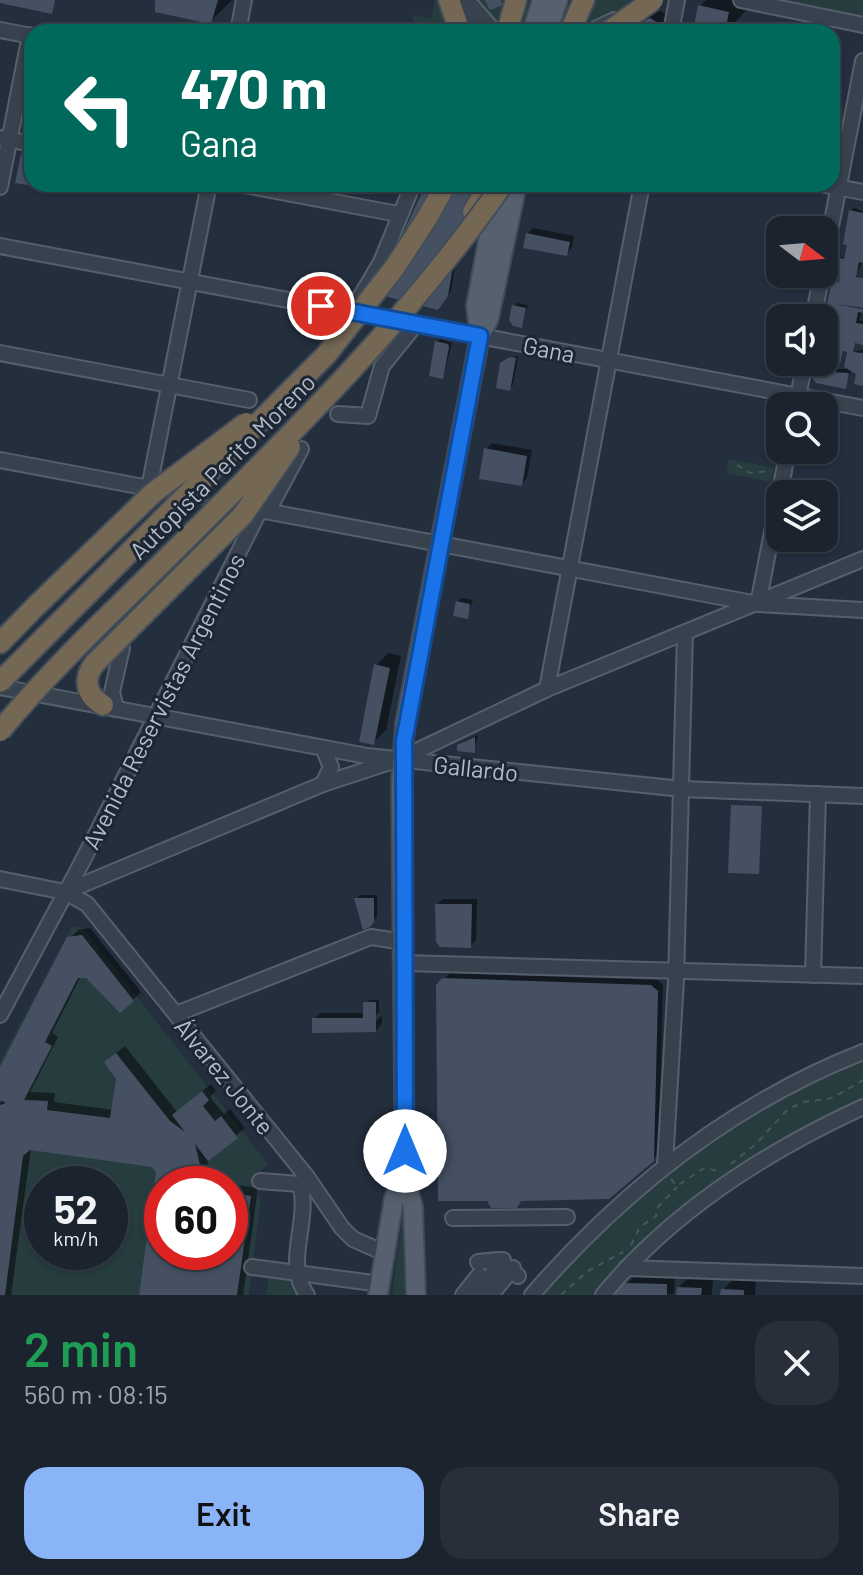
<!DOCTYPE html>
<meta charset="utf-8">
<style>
body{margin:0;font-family:Barlow,sans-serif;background:#282f3a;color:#f1f3f6;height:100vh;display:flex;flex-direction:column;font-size:30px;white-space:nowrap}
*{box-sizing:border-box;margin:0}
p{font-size:26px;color:#a0a4aa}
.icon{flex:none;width:44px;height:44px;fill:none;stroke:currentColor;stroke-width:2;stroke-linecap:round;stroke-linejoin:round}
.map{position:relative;height:1295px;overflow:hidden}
.details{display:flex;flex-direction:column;background:#1b232e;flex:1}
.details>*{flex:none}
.hud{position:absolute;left:24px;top:24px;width:816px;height:168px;border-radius:24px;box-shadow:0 2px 6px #0004,0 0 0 2px #39404a;background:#00695c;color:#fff;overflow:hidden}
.needle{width:52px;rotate:106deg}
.buttons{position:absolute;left:766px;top:216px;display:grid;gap:16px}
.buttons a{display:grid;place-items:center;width:72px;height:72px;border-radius:16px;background:#1b232e;box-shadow:0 2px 6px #0004,0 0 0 2px #39404a;font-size:40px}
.speed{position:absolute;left:24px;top:1166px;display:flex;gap:16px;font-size:40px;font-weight:700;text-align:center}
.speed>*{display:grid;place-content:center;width:104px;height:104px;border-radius:50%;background:#1b232e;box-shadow:0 2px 6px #0004,0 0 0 2px #39404a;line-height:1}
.speed small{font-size:20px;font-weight:400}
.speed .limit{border:12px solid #d22;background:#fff;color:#111}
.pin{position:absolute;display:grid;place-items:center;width:68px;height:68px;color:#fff;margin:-34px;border:4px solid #fff;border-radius:50%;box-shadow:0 2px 8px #0007}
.me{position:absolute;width:88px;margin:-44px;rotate:0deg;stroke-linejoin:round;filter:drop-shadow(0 0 6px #0008)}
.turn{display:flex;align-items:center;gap:28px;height:168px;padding:0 24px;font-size:36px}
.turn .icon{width:104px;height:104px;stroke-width:2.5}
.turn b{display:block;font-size:56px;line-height:68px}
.round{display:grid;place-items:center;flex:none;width:84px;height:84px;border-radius:24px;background:#282f3a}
.headline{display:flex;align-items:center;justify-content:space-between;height:136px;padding:0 24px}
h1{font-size:48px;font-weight:600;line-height:60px;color:#1e9e55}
.action{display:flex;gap:16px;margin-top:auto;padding:16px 24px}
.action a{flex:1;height:92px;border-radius:24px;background:#8ab4f8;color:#111;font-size:32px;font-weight:600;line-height:92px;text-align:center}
.action a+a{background:#282f3a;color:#f1f3f6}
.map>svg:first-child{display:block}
.green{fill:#263c3f;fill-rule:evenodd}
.shadow{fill:#0007;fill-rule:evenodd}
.building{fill:#455162}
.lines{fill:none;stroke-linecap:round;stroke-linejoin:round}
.minor-tunnel{stroke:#3a4453;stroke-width:14;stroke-dasharray:14 7;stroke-linecap:butt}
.minor-casing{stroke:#565f6c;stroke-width:18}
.major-casing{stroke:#414a57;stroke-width:22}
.highway-casing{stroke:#434c59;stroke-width:24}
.path{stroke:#44595c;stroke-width:2;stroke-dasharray:6 6;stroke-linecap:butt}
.minor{stroke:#38414e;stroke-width:14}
.major{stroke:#56606e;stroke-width:18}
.highway{stroke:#746855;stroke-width:20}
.highway-bridge-casing{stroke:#434c59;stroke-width:24;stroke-linecap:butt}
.highway-bridge{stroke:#746855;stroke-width:20}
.route-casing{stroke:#114b97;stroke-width:20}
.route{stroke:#1a73e8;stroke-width:14}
.labels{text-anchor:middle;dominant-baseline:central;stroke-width:6;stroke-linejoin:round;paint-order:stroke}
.street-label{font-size:24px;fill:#b4bcc9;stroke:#1d2633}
</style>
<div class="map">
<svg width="863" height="1295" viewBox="0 0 863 1295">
<rect width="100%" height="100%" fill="#242f3e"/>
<g class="green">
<polygon points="435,0 449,0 467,32 410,32 414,15 431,19"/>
<path d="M472,0h62l-10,30c-22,6 -38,-16 -52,-30z"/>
<path d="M598,0h48c-25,12 -60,34 -89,30l9,-25z"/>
<polygon points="786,0 863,0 863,17 856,15"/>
<polygon points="729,459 774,468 771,482 726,473"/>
<path d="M72,926l9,1 6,6 181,231 -7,6 -3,28 3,1 -12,96h-249v-233zM42,1184h68v68h-68zM162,1184h68v68h-68z"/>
<path d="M863,1061v38c-103,44 -198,110 -271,196h-49c87,-104 195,-183 320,-234z"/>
<polygon points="407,1205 410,1295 392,1295 404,1206"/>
<polygon points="269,1278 290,1280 299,1295 266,1295"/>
</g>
<g class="shadow">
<polygon points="160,0 232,0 210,22"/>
<polygon points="706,0 750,0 748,9 725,32 695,28 700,6"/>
<polygon points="659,10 665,14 661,32 627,32"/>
<polygon points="428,184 477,184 460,238 451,291 441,304 413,221"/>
<path d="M854,207l9,5v49l-8,15 8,2v28l-4,14 4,1v22l-8,-2 -2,11 10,-2v34l-5,-12 -7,-1 -6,15 -30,-10 2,-14h7v-34l9,-47h8l-3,-23 9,-2 4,-45zM843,349l6,2 -3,18h-9l-6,6 3,-14h7z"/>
<polygon points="533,228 574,236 572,248 566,254 527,234"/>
<polygon points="517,303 528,305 522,326 514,306"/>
<polygon points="441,339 452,343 443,377 437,342"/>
<polygon points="518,356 513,385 509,388 506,360"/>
<polygon points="492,443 532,450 527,478 521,484 486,449"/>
<polygon points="461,598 473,600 467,616 458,602"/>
<polygon points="388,653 401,656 386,730 374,742 376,665"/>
<polygon points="478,735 474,751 459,746 463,742"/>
<polygon points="360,895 377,895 377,917 373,921 357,898"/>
<polygon points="443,899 477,899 476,940 470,946 437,905"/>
<polygon points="90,928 141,992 133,1000 81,976 52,1033 58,1037 30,1092 55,1093 54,1102 113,1110 118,1078 115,1054 125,1046 177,1112 211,1084 216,1091 210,1097 224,1114 230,1109 245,1128 208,1159 206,1181 228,1184 162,1184 162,1252 230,1252 230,1184 258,1188 243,1295 141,1295 158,1172 153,1165 31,1148 11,1295 0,1295 0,1103 4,1099 0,1098 0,1071 69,939 78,930"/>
<polygon points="450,973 658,980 663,985 659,1153 653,1159 444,979"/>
<polygon points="369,1000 379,1000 379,1012 368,1023 371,1026 382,1015 382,1024 376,1030 314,1019 320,1013 365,1013"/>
<polygon points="691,1275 713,1276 712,1295 678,1295 679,1287"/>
<polygon points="634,1276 675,1277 674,1294 617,1295"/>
<polygon points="735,1277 756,1278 755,1295 722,1295 723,1290"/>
</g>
<g class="building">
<polygon points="0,0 55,0 52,14 0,3"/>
<polygon points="155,0 218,0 211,24 155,12"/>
<polygon points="485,0 500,0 503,5 490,10"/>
<polygon points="698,5 729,12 725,32 693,30"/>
<polygon points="650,18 658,23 656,32 623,32"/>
<polygon points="21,154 32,155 32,184 58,184 56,190 15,183"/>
<polygon points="426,184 474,184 457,243 448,296 438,310 369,292 392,257"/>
<polygon points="849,210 863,213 863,263 859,262 856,277 863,278 863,308 835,304 863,309 863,313 858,312 856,323 863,324 863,345 855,343 853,352 863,353 863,386 854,384 856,374 844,367 847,352 843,351 840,364 824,361 824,318 832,280 839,282 840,274 833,273 836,257 844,259 847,245 843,244"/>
<polygon points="526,233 570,242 567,256 523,248"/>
<polygon points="512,305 526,308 522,328 513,326 509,320"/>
<polygon points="435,341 448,344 449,347 443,379 429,376"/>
<polygon points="510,357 516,358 510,391 496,388 500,363"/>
<polygon points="815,362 833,365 831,372 849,373 846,389 816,383 812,378"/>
<polygon points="484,448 527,456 522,486 479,479"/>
<polygon points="456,601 470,604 468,619 453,616"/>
<polygon points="374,664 390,668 374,745 359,742"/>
<polygon points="475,737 475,753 457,751 457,745"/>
<polygon points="731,805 762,806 759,874 728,873"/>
<polygon points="354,898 374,898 374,922 370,927 363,930"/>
<polygon points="435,904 472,904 471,948 440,947 436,942"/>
<polygon points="82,935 134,1001 120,1013 86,978 78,978 45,1042 52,1046 24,1100 48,1101 47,1110 110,1118 116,1079 104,1062 116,1053 170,1121 185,1132 172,1115 202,1091 209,1100 203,1106 215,1121 221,1116 238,1138 208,1161 195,1144 200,1165 199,1184 162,1184 162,1252 230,1252 230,1193 251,1196 237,1295 139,1295 156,1172 152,1167 30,1150 23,1156 5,1295 0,1295 0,1105 6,1103 0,1100 0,1067 67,937"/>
<polygon points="442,978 651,985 658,991 654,1161 609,1199 521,1201 517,1208 491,1208 487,1201 438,1201 436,985"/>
<polygon points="363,1002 376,1002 376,1032 312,1033 312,1018 363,1018"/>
<polygon points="624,1283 667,1284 667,1295 614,1295"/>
<polygon points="677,1287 702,1288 701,1295 676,1295"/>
<polygon points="721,1289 744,1290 744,1295 720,1295"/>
</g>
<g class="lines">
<polyline class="minor-tunnel" points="154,489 255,509"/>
<g class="minor-casing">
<g id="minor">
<polyline points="467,0 495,32"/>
<polyline points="741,0 863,25"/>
<polyline points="467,8 478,32"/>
<polyline points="0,30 32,36"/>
<polyline points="238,32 244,0"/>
<polyline points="589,32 614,20"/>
<polyline points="671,32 677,0"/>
<polyline points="1,138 32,144"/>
<polyline points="239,184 398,214"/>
<polyline points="820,184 863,192"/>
<polyline points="0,187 30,35"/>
<polyline points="0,246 863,408"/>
<polyline points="824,263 863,61"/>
<polyline points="352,311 381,262 413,184"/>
<polyline points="813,318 822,274"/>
<polyline points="0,353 249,400"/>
<polyline points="796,406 805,362"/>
<polyline points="338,414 368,416 382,366 416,324"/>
<polyline points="0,460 149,488 209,184"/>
<polyline points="255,509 758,604 863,610"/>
<polyline points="268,511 301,449"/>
<polyline points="758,604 788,450"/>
<polyline points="0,687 367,756 682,789 863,796"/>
<polyline points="547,689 642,184"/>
<polyline points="116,709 112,692 122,648"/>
<polyline points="323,784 331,767 324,750"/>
<polyline points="0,879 65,892 87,904 307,1177 342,1228 353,1239 387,1254"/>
<polyline points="65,892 323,784 402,758 547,689 863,559"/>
<polyline points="404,963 863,976"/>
<polyline points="813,975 818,794"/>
<polyline points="176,1014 371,937 404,942"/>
<polyline points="0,1015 81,864 260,510"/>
<polyline points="665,1164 676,980 685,633"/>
<path d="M307,1177l-7,7c11,37 -17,78 7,111"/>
<polyline points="260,1181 300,1184"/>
<polyline points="453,1218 567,1217"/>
<polyline points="478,1262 498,1260 518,1276"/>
<polyline points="252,1267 381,1284"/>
<polyline points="626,1268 863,1276"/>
<polyline points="463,1295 479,1275"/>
<polyline points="475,1295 503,1260"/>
<polyline points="491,1295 513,1268"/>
<path d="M532,1295c91,-105 201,-192 331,-243"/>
<path d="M603,1295c69,-84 162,-143 260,-188"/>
</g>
</g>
<g class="major-casing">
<g id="major">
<polyline points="532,32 542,0"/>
<polyline points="547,32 558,0"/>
<polyline points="480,336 476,306 497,191"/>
<polyline points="378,1295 394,1198 405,1178"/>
<polyline points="416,1295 413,1207 405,1178 401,784 405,724 480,336 489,318 517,184"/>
</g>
</g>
<g class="highway-casing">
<g id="highway">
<polyline points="449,0 460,32"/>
<polyline points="507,32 516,0"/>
<polyline points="570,32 584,0"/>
<polyline points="473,212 490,184"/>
<polyline points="427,218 446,184"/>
<polyline points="0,643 35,607"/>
<path d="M95,663c-12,15 -10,32 8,42"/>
</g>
</g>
<g class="path">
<polyline points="737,465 750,473 770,471"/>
<polyline points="731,1164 756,1144 788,1109 804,1102 832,1098 863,1080"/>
<polyline points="671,1179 677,1186 704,1168 719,1171"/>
<polyline points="631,1245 640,1227 656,1216 657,1208 677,1187"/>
<polyline points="561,1295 588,1271 623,1252"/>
</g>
<use href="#minor" class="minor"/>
<use href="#major" class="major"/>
<use href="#highway" class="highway"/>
<g class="highway-bridge-casing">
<g id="highway-bridge">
<polyline points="608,32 653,0"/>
<polyline points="35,607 153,493 246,423"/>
<polyline points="95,663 243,515 290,447"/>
<polyline points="0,682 326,355 395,267 427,218"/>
<path d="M0,731c53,-64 114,-120 172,-178 118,-117 236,-233 331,-369"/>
</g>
</g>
<use href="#highway-bridge" class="highway-bridge"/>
</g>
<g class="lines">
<g class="route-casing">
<polyline id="route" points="321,306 480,336 404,741 405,1151"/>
</g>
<use href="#route" class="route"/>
</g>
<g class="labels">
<g class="street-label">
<text transform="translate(549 349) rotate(11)">Gana</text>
<text transform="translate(222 466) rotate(-45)">Autopista Perito Moreno</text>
<text transform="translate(163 701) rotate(-63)">Avenida Reservistas Argentinos</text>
<text transform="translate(476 768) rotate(6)">Gallardo</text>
<text transform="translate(225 1076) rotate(51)">Álvarez Jonte</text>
</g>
</g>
</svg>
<div class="buttons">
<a><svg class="needle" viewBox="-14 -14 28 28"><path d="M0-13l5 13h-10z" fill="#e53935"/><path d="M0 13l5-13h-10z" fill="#a0a4aa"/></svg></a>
<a><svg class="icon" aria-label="sound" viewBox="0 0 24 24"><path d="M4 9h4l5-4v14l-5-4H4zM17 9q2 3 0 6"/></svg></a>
<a><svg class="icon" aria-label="search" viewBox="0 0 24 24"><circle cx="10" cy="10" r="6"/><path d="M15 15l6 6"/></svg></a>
<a><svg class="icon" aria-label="layers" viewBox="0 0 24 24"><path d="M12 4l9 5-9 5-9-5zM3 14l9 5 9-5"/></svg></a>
</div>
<div class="speed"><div>52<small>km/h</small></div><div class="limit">60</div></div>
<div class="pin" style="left:321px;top:306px;background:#d93025"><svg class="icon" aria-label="arrive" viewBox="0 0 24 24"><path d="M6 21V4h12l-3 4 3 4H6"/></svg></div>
<svg class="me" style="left:405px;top:1151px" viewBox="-20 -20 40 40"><circle r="19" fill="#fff"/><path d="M0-13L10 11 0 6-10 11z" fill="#1a73e8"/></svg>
<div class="hud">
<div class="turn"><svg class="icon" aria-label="left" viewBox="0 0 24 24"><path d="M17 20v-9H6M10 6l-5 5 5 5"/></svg><div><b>470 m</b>Gana</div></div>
</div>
</div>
<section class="details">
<div class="headline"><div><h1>2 min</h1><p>560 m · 08:15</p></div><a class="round"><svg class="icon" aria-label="close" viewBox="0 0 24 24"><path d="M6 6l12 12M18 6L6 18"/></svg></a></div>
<div class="action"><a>Exit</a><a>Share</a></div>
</section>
